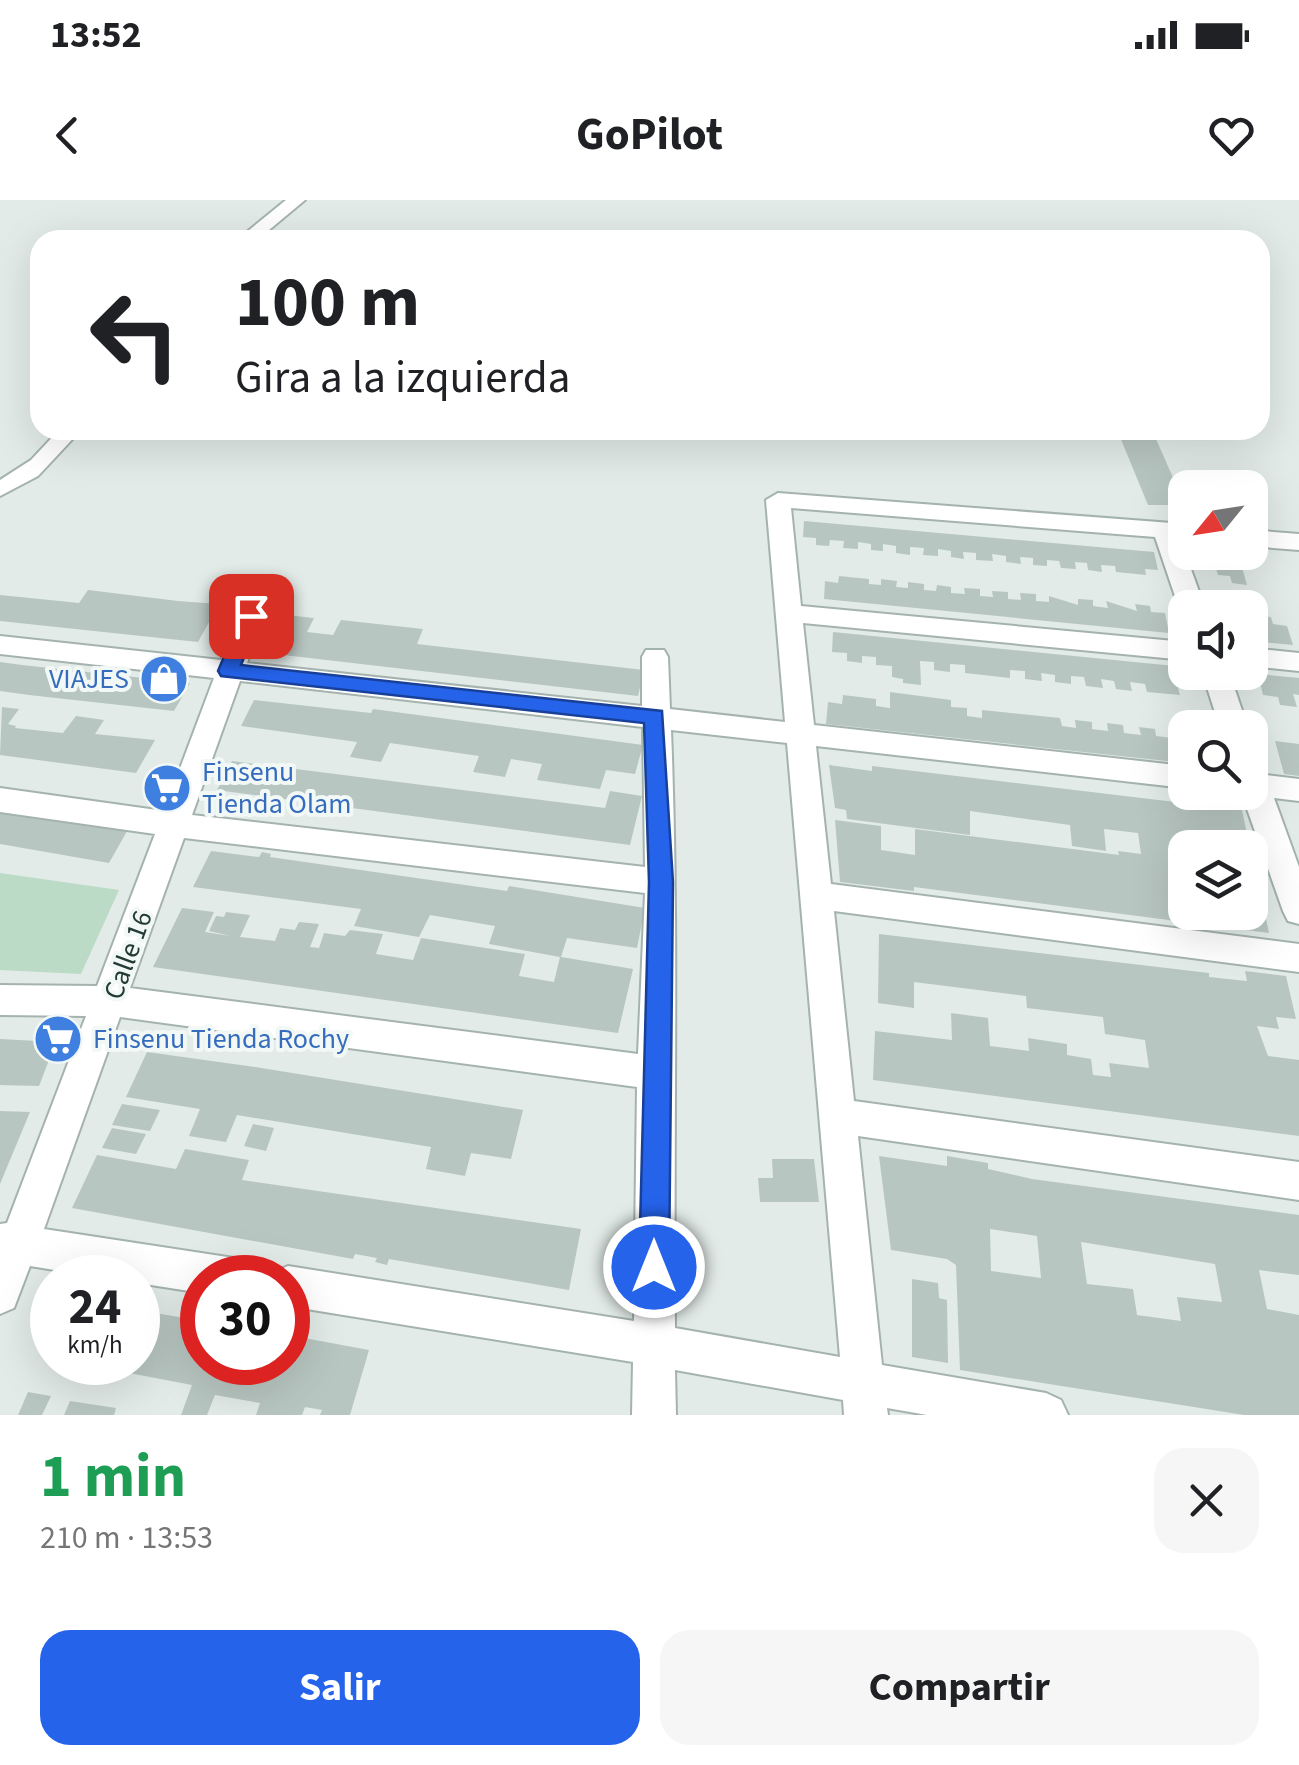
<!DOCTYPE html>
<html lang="es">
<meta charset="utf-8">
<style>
body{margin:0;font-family:"Source Sans 3",sans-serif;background:#f6f6f6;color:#202124;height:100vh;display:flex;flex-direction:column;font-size:38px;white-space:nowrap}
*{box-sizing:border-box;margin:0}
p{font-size:32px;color:#757577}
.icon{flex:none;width:55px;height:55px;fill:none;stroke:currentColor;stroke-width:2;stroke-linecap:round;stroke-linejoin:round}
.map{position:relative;height:1215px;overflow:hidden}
.drawer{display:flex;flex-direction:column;background:#fff;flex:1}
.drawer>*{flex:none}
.hud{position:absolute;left:30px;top:30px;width:1240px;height:210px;border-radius:30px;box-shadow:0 10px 40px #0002;background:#fff;color:#202124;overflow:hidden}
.needle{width:65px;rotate:240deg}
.tools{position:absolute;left:1168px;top:270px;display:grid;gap:20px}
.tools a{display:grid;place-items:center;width:100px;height:100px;border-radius:20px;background:#fff;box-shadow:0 10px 40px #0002;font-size:50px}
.speed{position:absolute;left:30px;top:1055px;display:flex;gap:20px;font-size:50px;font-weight:700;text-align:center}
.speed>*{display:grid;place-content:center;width:130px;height:130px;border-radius:50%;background:#fff;box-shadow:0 10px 40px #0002;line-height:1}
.speed small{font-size:25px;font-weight:400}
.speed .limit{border:15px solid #d22;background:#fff;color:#111}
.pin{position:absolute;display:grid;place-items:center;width:85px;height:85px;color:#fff;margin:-42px;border-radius:20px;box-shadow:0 5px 15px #0006}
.me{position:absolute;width:110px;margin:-55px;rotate:0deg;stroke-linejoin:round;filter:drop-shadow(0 0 8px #0008)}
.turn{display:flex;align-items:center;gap:35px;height:210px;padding:0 40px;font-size:45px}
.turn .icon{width:130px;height:130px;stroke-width:2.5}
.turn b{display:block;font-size:70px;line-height:85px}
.round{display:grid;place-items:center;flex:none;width:105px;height:105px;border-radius:30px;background:#f6f6f6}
.summary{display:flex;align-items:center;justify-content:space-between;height:170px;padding:0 40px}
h1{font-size:60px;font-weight:700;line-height:75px;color:#1e9e55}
.primary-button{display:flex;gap:20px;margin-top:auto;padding:20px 40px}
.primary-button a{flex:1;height:115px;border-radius:30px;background:#2563eb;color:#fff;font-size:40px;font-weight:700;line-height:115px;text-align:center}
.primary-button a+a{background:#f6f6f6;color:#202124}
.status{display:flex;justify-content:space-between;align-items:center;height:70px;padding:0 50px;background:#fff;direction:ltr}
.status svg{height:28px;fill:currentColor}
header{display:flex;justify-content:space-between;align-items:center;height:130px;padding:0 40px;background:#fff;font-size:45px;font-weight:700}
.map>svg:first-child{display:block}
.green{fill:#bcdbc6}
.building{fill:#b8c6c1;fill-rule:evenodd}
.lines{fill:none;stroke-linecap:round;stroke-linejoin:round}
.street-casing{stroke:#a5b3af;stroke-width:4}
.street{fill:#fff;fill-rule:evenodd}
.route{fill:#2563eb;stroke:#184099;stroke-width:2.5}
.labels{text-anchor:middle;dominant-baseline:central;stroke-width:8;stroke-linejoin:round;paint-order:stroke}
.shop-label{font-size:28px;fill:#366cbe;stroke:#f2f8f5;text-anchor:start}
.street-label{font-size:28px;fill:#233b36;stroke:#f2f8f5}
</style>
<div class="status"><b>13:52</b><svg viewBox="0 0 49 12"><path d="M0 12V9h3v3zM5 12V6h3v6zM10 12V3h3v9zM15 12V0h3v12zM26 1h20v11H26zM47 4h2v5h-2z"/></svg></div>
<header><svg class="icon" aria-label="back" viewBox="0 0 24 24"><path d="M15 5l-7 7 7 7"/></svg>GoPilot<svg class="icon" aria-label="heart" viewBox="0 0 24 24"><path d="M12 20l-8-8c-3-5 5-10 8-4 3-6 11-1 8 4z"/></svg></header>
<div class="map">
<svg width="1299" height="1215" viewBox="0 0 1299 1215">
<rect width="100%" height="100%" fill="#e2ebe8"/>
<polygon class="green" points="0,673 119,690 81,774 0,770"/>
<g class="building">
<polygon points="1118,232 1153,232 1185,305 1148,305"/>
<polygon points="804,321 1154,352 1158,370 1145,369 1146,375 1116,372 1115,366 1101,365 1102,372 1088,370 1087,363 1075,362 1076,369 1061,368 1059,361 1047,360 1047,366 1033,365 1033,358 1020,357 1021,364 1006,362 1006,356 992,354 993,361 976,360 976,353 963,352 964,359 951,357 951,351 938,349 938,356 923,355 924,348 910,347 910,355 896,353 896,346 883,344 883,351 871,350 871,344 858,342 858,349 843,348 844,341 830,340 829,346 816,345 816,338 803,337"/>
<polygon points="1213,358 1240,360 1247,385 1232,383 1230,376 1218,375"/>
<polygon points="839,376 869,379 869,384 881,385 881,379 897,381 896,387 908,388 908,382 924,384 924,390 936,391 937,385 951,387 951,393 965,394 964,388 980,389 980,396 993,397 992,391 1008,392 1008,399 1021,400 1020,393 1036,394 1036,401 1049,402 1049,396 1078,405 1078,399 1093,400 1093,406 1108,408 1106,401 1137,411 1135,404 1150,406 1151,412 1165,413 1169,433 824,399 825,381 838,383"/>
<polygon points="88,390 178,401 219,404 198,442 0,421 0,395 79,403"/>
<polygon points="286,415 314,418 307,432 333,435 341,420 423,429 417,444 644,470 638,496 266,453"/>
<polygon points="1250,415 1271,417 1273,424 1287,426 1293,445 1250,441"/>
<polygon points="833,432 1185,467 1193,489 1178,488 1180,495 1147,492 1145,484 1130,482 1132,491 1116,489 1114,481 1101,479 1103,488 1086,486 1084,477 1071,476 1071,484 1055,482 1055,475 1041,473 1042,481 1025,479 1025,471 1010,470 1010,478 965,473 965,465 950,464 950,472 934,470 934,462 920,461 921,485 903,483 903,479 892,477 892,466 876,465 876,457 862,456 862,463 847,461 847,453 832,452"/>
<polygon points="0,462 22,465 190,483 174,511 29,495 0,491"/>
<polygon points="1258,474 1299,478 1299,495 1293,494 1297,507 1280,505 1278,497 1263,495"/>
<polygon points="890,492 951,500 951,507 967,508 967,516 982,518 982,510 1060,518 1062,526 1076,528 1075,520 1092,522 1092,529 1108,531 1107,523 1123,525 1124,533 1141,535 1139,527 1155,529 1156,536 1172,538 1171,530 1185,532 1185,563 826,524 828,502 842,504 843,495 876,499 876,506 890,508"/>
<polygon points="254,500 371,513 373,509 643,545 635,574 606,570 600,589 537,580 542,564 511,559 505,577 473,572 479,556 390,543 381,562 350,557 357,542 241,526"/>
<polygon points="2,507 19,509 8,524 16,526 15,528 63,533 76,516 104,520 95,534 155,540 136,573 0,555"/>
<polygon points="1275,541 1299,544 1299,576 1284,574"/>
<polygon points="232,561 605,608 610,591 642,596 630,645 217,590"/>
<polygon points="829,565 872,571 872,566 1242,610 1250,648 1185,648 1185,712 1250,712 1252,653 1269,733 914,687 914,691 840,682 835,620 881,626 881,650 915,655 915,629 1119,655 1118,651 1141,654 1138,633 1104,629 1106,651 1072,646 1070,625 970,611 970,635 847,619 846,610 835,608"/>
<polygon points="0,610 130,626 109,663 0,644"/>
<polygon points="211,651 259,657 262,652 271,654 270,657 507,691 509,686 645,708 637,748 567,738 561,757 633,769 618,833 153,767 182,708 214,712 205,732 231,736 209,731 216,716 224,717 226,712 250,715 240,737 275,741 280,728 295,730 299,722 319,724 310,747 319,748 324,733 345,736 350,730 383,734 376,754 413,760 421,738 525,754 519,776 554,782 560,757 489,744 495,726 430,715 419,737 354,726 361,709 193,687"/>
<polygon points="879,734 1209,773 1209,777 1247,781 1245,771 1286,776 1296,819 1276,817 1279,829 1257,826 1268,856 1299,860 1299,936 873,880 875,831 952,840 951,813 988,818 990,846 1029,851 1028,838 1067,844 1067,855 1091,859 1093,875 1111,877 1109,863 1149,868 1145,840 1105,834 1103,817 1027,808 1026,796 914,782 914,808 878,803"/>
<polygon points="0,839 56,842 39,886 0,885"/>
<polygon points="147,852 255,867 523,910 511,959 471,953 465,976 426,969 431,947 237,915 226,942 189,936 200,909 126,897"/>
<polygon points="122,904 160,910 150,931 112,925"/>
<polygon points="0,911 30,912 0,984"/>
<polygon points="253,924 274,928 266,951 244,946"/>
<polygon points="112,928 146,934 136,954 102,948"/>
<polygon points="185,949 249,960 242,980 581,1029 569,1090 389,1059 387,1065 375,1062 377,1058 355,1054 353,1059 72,1008 97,955 176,969"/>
<path d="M879,956l68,10v-10l41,7v6l44,10 267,36v60l-40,-5 8,39 32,6v100h-55l-284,-45 -4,-105 -9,-6 -56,-9zM990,1029l47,7 4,42 -50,-7zM1081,1042l134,22 7,38 -45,-5 4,24 -44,-6 -4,-26 -46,-5z"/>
<polygon points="772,959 814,959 819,1002 760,1002 758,978 773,978"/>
<polygon points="912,1079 938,1083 939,1098 947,1100 948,1163 912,1157"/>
<polygon points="138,1110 202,1121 202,1162 288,1162 288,1135 369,1150 350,1215 320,1215 322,1210 305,1207 302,1215 256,1215 260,1203 215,1195 207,1215 181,1215 192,1185 87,1165 138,1162"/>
<polygon points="28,1192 51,1196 42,1215 18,1215"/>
<polygon points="70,1201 116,1208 114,1215 64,1215"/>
</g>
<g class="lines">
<g class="street-casing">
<g id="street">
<polygon points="286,0 305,0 257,40 237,40"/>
<polygon points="59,230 81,230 38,276 0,296 0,280 31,260"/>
<path d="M778,293l407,31v16l-5,-1 25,69h-20v7l-6,-7 -24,-71 -364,-29 10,98 384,36v18l-382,-37 11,102 371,41v22l-369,-42 15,138 468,60v28l-465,-61 20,190 445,61v38l-441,-64 24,229 164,28 15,7 7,15h-141l-40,-7 1,7h-44l-1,-15 -168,-30 1,45h-44l1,-53 -345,-56v-28h-17l3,-6 14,-6 346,55 3,-234 -517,-70 -76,212 190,29 14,6 6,14h-52v15l-64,-10v-5h-35l-73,-12 -16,42 -14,6v-90l7,-1 79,-207 -86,-1v-30l97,1 58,-152 -155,-22v-24l164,23 50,-133 -214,-24v-18l221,24 17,-44 13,-9 13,9 -17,47 395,43v-49l4,-7h18l4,7 2,52 115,13 -19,-222zM240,481l403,46 2,140 -453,-52zM671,530l116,13 53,614 -165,-29c-2,-199 4,-399 -4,-598zM184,638l461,55 -7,161 -508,-66z"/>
<polygon points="1250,330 1299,334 1299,350 1250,346"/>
<polygon points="1250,448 1299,453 1299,471 1250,466"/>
<polygon points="1202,472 1229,472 1248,528 1220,528"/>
<polygon points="1250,561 1260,564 1266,575 1299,579 1299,601 1274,598 1299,667 1299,724 1288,721 1283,711 1241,592 1250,592"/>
</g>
</g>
<use href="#street" class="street"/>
</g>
<polygon class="route" points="251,409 261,416 241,465 662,511 673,682 669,1067 665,1078 654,1082 643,1078 639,1067 649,682 644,523 221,476 218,471 241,416"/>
<defs>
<g id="shop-disc" transform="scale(2.5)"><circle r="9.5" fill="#3f7fe0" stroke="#f2f8f5"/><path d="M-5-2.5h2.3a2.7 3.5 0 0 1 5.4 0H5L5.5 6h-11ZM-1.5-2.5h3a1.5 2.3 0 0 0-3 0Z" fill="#fff"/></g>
<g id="supermarket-disc" transform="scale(2.5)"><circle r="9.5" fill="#3f7fe0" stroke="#f2f8f5"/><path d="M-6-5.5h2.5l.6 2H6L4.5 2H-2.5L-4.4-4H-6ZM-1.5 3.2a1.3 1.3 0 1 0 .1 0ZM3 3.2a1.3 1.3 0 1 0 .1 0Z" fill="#fff"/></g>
</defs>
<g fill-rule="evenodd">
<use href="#shop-disc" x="164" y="479"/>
<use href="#supermarket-disc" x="167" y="588"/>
<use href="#supermarket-disc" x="58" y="839"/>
</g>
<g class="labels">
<g class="shop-label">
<text x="129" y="479" text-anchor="end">VIAJES</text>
<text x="202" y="572">Finsenu<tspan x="202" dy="32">Tienda Olam</tspan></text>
<text x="93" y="839">Finsenu Tienda Rochy</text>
</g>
<g class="street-label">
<text transform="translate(128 755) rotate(-70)">Calle 16</text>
</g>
</g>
</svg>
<div class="tools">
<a><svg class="needle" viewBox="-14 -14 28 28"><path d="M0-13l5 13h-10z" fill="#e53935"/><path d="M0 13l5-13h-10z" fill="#757577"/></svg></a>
<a><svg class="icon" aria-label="sound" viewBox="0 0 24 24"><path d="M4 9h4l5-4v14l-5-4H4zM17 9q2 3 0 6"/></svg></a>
<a><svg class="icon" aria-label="search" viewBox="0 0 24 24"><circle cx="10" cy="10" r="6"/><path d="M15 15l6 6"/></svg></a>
<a><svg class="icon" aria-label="layers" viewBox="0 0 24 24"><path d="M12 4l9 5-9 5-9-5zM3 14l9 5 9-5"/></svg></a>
</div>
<div class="speed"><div>24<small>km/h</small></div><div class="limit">30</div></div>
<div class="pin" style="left:251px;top:416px;background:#d93025"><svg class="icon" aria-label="arrive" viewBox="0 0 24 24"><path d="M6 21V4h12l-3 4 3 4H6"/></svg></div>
<svg class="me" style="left:654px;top:1067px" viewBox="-20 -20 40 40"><circle r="17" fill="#2563eb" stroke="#fff" stroke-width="3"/><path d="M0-11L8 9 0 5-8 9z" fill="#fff"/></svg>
<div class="hud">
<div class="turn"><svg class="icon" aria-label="left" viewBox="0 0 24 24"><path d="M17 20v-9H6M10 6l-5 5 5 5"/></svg><div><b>100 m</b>Gira a la izquierda</div></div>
</div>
</div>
<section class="drawer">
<div class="summary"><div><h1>1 min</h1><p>210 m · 13:53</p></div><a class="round"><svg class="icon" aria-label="close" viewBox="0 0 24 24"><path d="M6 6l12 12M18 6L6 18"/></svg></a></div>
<div class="primary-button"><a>Salir</a><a>Compartir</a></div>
</section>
